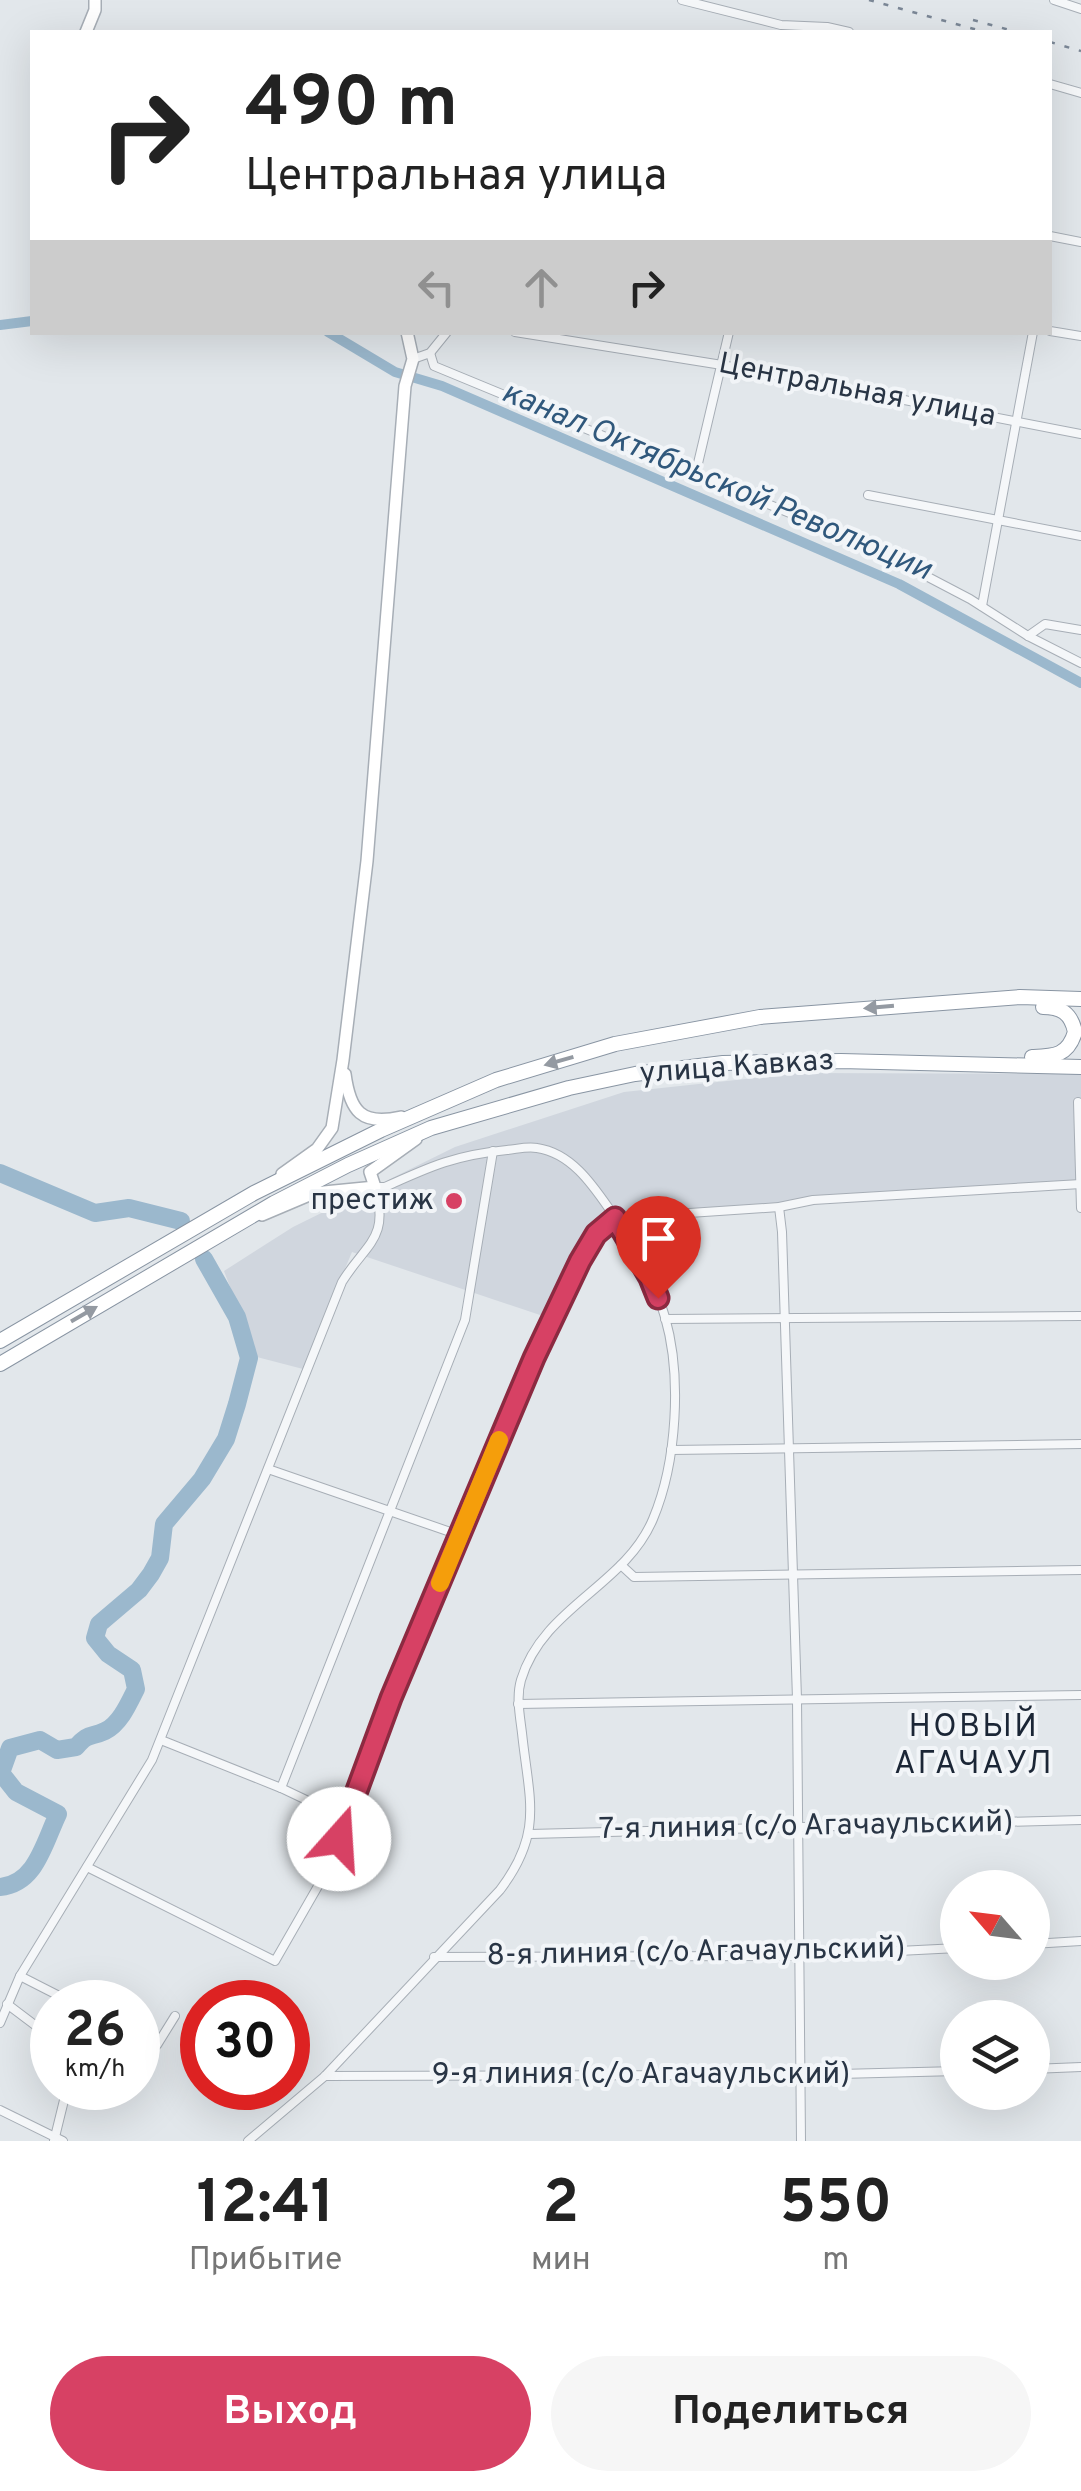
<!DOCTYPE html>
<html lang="ru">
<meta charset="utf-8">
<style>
body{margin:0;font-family:Overpass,sans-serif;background:#f6f6f6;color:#222;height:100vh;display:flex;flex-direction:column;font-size:38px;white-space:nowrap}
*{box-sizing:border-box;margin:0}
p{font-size:32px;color:#767676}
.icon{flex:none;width:55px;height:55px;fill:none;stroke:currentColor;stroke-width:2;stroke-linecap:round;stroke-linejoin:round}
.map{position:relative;height:2141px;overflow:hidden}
.side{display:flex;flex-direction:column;background:#fff;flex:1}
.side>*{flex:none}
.hud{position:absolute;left:30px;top:30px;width:1022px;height:305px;border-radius:0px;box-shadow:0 10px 40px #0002;background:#fff;color:#222;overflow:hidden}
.needle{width:65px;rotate:298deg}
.controls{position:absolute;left:940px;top:1870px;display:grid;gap:20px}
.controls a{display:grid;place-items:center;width:110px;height:110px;border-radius:50%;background:#fff;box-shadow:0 10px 40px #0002;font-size:50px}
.speed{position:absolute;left:30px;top:1980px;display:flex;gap:20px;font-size:50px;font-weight:700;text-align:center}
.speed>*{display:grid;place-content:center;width:130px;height:130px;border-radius:50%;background:#fff;box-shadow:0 10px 40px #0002;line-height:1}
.speed small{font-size:25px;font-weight:400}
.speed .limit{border:15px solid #d22;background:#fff;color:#111}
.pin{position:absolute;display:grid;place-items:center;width:85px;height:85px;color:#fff;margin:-102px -42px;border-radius:50% 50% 50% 0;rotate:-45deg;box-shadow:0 0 10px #0007}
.pin .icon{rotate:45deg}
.me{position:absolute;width:110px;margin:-55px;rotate:19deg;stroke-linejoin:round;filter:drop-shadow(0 0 8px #0008)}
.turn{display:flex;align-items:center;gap:35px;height:210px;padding:0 50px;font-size:45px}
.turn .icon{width:130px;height:130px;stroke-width:2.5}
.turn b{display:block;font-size:70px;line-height:85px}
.lanes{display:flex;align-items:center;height:95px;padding:0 50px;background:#0003;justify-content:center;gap:50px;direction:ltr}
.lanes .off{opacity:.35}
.eta{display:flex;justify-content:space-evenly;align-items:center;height:170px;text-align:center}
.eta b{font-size:60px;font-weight:700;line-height:70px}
.action{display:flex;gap:20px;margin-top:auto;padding:20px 50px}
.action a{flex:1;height:115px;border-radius:60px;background:#d74164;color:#fff;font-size:40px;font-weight:700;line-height:115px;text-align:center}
.action a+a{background:#f6f6f6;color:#222}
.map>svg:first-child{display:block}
.built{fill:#d0d6de}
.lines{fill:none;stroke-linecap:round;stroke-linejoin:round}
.canal{stroke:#9bb8cd;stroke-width:10}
.river{stroke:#9bb8cd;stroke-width:18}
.street-casing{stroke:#a7aeb6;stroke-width:10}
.secondary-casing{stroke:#a7aeb6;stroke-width:14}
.highway-casing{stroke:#8995a3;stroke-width:16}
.street{stroke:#f5f7f9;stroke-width:8}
.secondary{stroke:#fff;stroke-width:11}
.highway{stroke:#fff;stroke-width:14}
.rail{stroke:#7b8796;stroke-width:2.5;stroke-dasharray:5 10;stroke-linecap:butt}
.oneway{fill:#949aa2}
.route-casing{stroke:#8c2a41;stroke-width:25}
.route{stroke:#d74164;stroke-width:18}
.slow{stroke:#f59e0b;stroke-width:18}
.poi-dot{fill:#d74164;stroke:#f2f5f8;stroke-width:4}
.labels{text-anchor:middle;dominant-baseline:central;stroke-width:8;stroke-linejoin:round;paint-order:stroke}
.street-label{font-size:30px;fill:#293545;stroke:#f2f5f8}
.poi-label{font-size:30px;fill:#293545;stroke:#f2f5f8;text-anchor:end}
.water-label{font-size:32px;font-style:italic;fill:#30587c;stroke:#f2f5f8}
.neighbourhood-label{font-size:32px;letter-spacing:2.5px;fill:#1b2636;stroke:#f2f5f8}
</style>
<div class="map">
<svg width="1081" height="2141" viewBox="0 0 1081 2141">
<rect width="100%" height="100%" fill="#e2e7eb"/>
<polygon class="built" points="800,1073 1081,1074 1081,1182 1017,1183 605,1217 573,1267 549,1318 352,1252 303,1369 245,1354 243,1321 224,1271 293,1227 455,1147 624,1092"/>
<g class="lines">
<g class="canal">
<polyline points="0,325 32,321"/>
<polyline points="328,332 395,372 442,386 899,584 1081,683"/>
</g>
<g class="river">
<polyline points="0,1173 95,1213 129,1208 181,1221"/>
<path d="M0,1887c36,-3 44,-44 58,-73l-42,-22 -15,-19 9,-25 30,-8 17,10 19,-3c13,-15 14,-9 29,-16 15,-7 24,-28 31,-42l-4,-19 -24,-16 -13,-16 4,-14 40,-34 12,-16 9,-16 4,-34 38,-45 24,-40 11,-35 12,-46 -12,-41 -33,-58"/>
</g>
<g class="street-casing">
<g id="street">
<polyline points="682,0 781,25 827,27 849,32"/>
<polyline points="1054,0 1081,9"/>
<polyline points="1050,84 1081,93"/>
<polyline points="1050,236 1081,242"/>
<polyline points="1050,331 1081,336"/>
<polyline points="515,332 722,365 1081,434"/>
<polyline points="430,353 434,366 867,545 970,599 1028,636 1081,663"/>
<polyline points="413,359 430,353 447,332"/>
<polyline points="695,476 729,332"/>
<polyline points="868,495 1081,536"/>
<polyline points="982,606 1033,332"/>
<polyline points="1028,636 1045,624 1081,630"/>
<polyline points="1078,1102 1081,1208"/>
<polyline points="779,1207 782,1232 797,1699 801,2141"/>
<polyline points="665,1319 1081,1316"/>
<polyline points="671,1450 1081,1444"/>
<polyline points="268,1469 459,1535"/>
<polyline points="621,1565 634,1577 1081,1570"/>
<polyline points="518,1704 1081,1695"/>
<polyline points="161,1740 281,1788 384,1837"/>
<polyline points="281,1788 465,1320 493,1151"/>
<polyline points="530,1834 1081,1820"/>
<polyline points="87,1867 275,1961 333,1860 345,1819 391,1698 534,1358 581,1261 597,1234 615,1218 779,1207 813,1200 1081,1184"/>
<polyline points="1032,1944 1081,1941"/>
<polyline points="434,1957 799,1956 958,1948"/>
<polyline points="20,1976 71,2002"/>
<polyline points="7,2004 52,2038"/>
<path d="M0,2023l20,-47 132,-216 190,-478c24,-39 48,-43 33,-95h10c46,-21 71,-32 122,-37 10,-1 21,-4 30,-2 34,5 55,36 73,62 22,33 44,69 55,107 17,59 12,145 -12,202 -28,67 -110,88 -132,161 -5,17 -1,36 1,53 7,67 22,99 -22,157l-175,186 -77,65"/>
<polyline points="138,2037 157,2045 175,2016"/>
<polyline points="1032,2069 1081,2067"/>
<polyline points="325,2076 800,2075 958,2071"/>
<polyline points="0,2110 63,2141"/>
<polyline points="54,2141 67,2088"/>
</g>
</g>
<g class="secondary-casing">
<g id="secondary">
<polyline points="86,32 95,10 95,0"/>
<path d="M345,1074c5,37 16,52 56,43"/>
<polyline points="282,1174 317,1149 332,1128 343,1060 367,861 405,386 413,359 407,332"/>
<polyline points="262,1215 314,1193 375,1187 370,1172 416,1139"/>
</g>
</g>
<g class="highway-casing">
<g id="highway">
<path d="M1032,1057c22,-1 36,-1 43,-25 -4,-19 -14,-25 -32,-25"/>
<polyline points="0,1341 254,1193 381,1130 496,1080 615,1044 760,1017 1020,997 1081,999"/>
<polyline points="0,1364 274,1203 348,1165 431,1128 569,1088 635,1074 723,1063 841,1061 1081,1067"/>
</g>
</g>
<use href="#street" class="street"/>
<use href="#secondary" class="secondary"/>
<use href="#highway" class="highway"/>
<g class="rail">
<polyline points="869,0 985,32"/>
<polyline points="973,20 1017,32"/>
<polyline points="1050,42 1081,51"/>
</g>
</g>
<defs><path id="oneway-solid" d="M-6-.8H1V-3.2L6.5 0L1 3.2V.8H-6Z" transform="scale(2.5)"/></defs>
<g class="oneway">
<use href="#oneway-solid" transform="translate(879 1007) rotate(175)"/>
<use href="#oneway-solid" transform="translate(559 1061) rotate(164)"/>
<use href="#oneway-solid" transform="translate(84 1314) rotate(-30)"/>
</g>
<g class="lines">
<g class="route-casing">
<polyline id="route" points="339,1839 391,1698 534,1358 580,1261 596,1234 615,1218 650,1278 658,1298"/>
</g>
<use href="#route" class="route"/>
<polyline class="slow" points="440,1583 499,1440"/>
</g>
<circle class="poi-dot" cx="454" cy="1201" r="10"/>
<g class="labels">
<g class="street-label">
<text transform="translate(857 391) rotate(11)">Центральная улица</text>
<text transform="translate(737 1068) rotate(-4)">улица Кавказ</text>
<text transform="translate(806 1827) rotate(-1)">7-я линия (с/о Агачаульский)</text>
<text transform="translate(696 1953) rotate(-1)">8-я линия (с/о Агачаульский)</text>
<text x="641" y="2075">9-я линия (с/о Агачаульский)</text>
</g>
<g class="poi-label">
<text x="434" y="1201">престиж</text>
</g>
<g class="water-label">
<text transform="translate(716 482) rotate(23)">канал Октябрьской Революции</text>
</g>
<g class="neighbourhood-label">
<text x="974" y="1728">НОВЫЙ<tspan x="974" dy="37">АГАЧАУЛ</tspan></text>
</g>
</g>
</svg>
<div class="controls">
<a><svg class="needle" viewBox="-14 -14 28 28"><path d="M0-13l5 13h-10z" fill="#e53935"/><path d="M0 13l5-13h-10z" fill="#767676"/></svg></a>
<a><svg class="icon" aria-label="layers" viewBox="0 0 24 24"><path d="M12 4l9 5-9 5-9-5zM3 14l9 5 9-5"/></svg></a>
</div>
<div class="speed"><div>26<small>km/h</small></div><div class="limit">30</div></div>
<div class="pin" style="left:658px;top:1298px;background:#d93025"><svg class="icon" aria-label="arrive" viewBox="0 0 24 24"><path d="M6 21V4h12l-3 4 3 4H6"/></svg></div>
<svg class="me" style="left:339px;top:1839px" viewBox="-20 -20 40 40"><circle r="19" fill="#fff"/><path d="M0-13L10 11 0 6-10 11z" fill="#d74164"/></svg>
<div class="hud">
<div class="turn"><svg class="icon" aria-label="right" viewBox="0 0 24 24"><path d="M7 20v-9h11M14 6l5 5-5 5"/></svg><div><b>490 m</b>Центральная улица</div></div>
<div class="lanes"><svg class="icon off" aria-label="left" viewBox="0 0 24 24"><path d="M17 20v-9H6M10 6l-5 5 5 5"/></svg><svg class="icon off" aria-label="ahead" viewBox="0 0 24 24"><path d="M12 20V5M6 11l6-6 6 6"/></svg><svg class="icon" aria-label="right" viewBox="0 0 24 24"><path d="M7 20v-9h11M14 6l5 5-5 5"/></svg></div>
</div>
</div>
<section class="side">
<div class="eta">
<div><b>12:41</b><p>Прибытие</p></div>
<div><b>2</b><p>мин</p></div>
<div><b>550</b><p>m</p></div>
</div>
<div class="action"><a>Выход</a><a>Поделиться</a></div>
</section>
